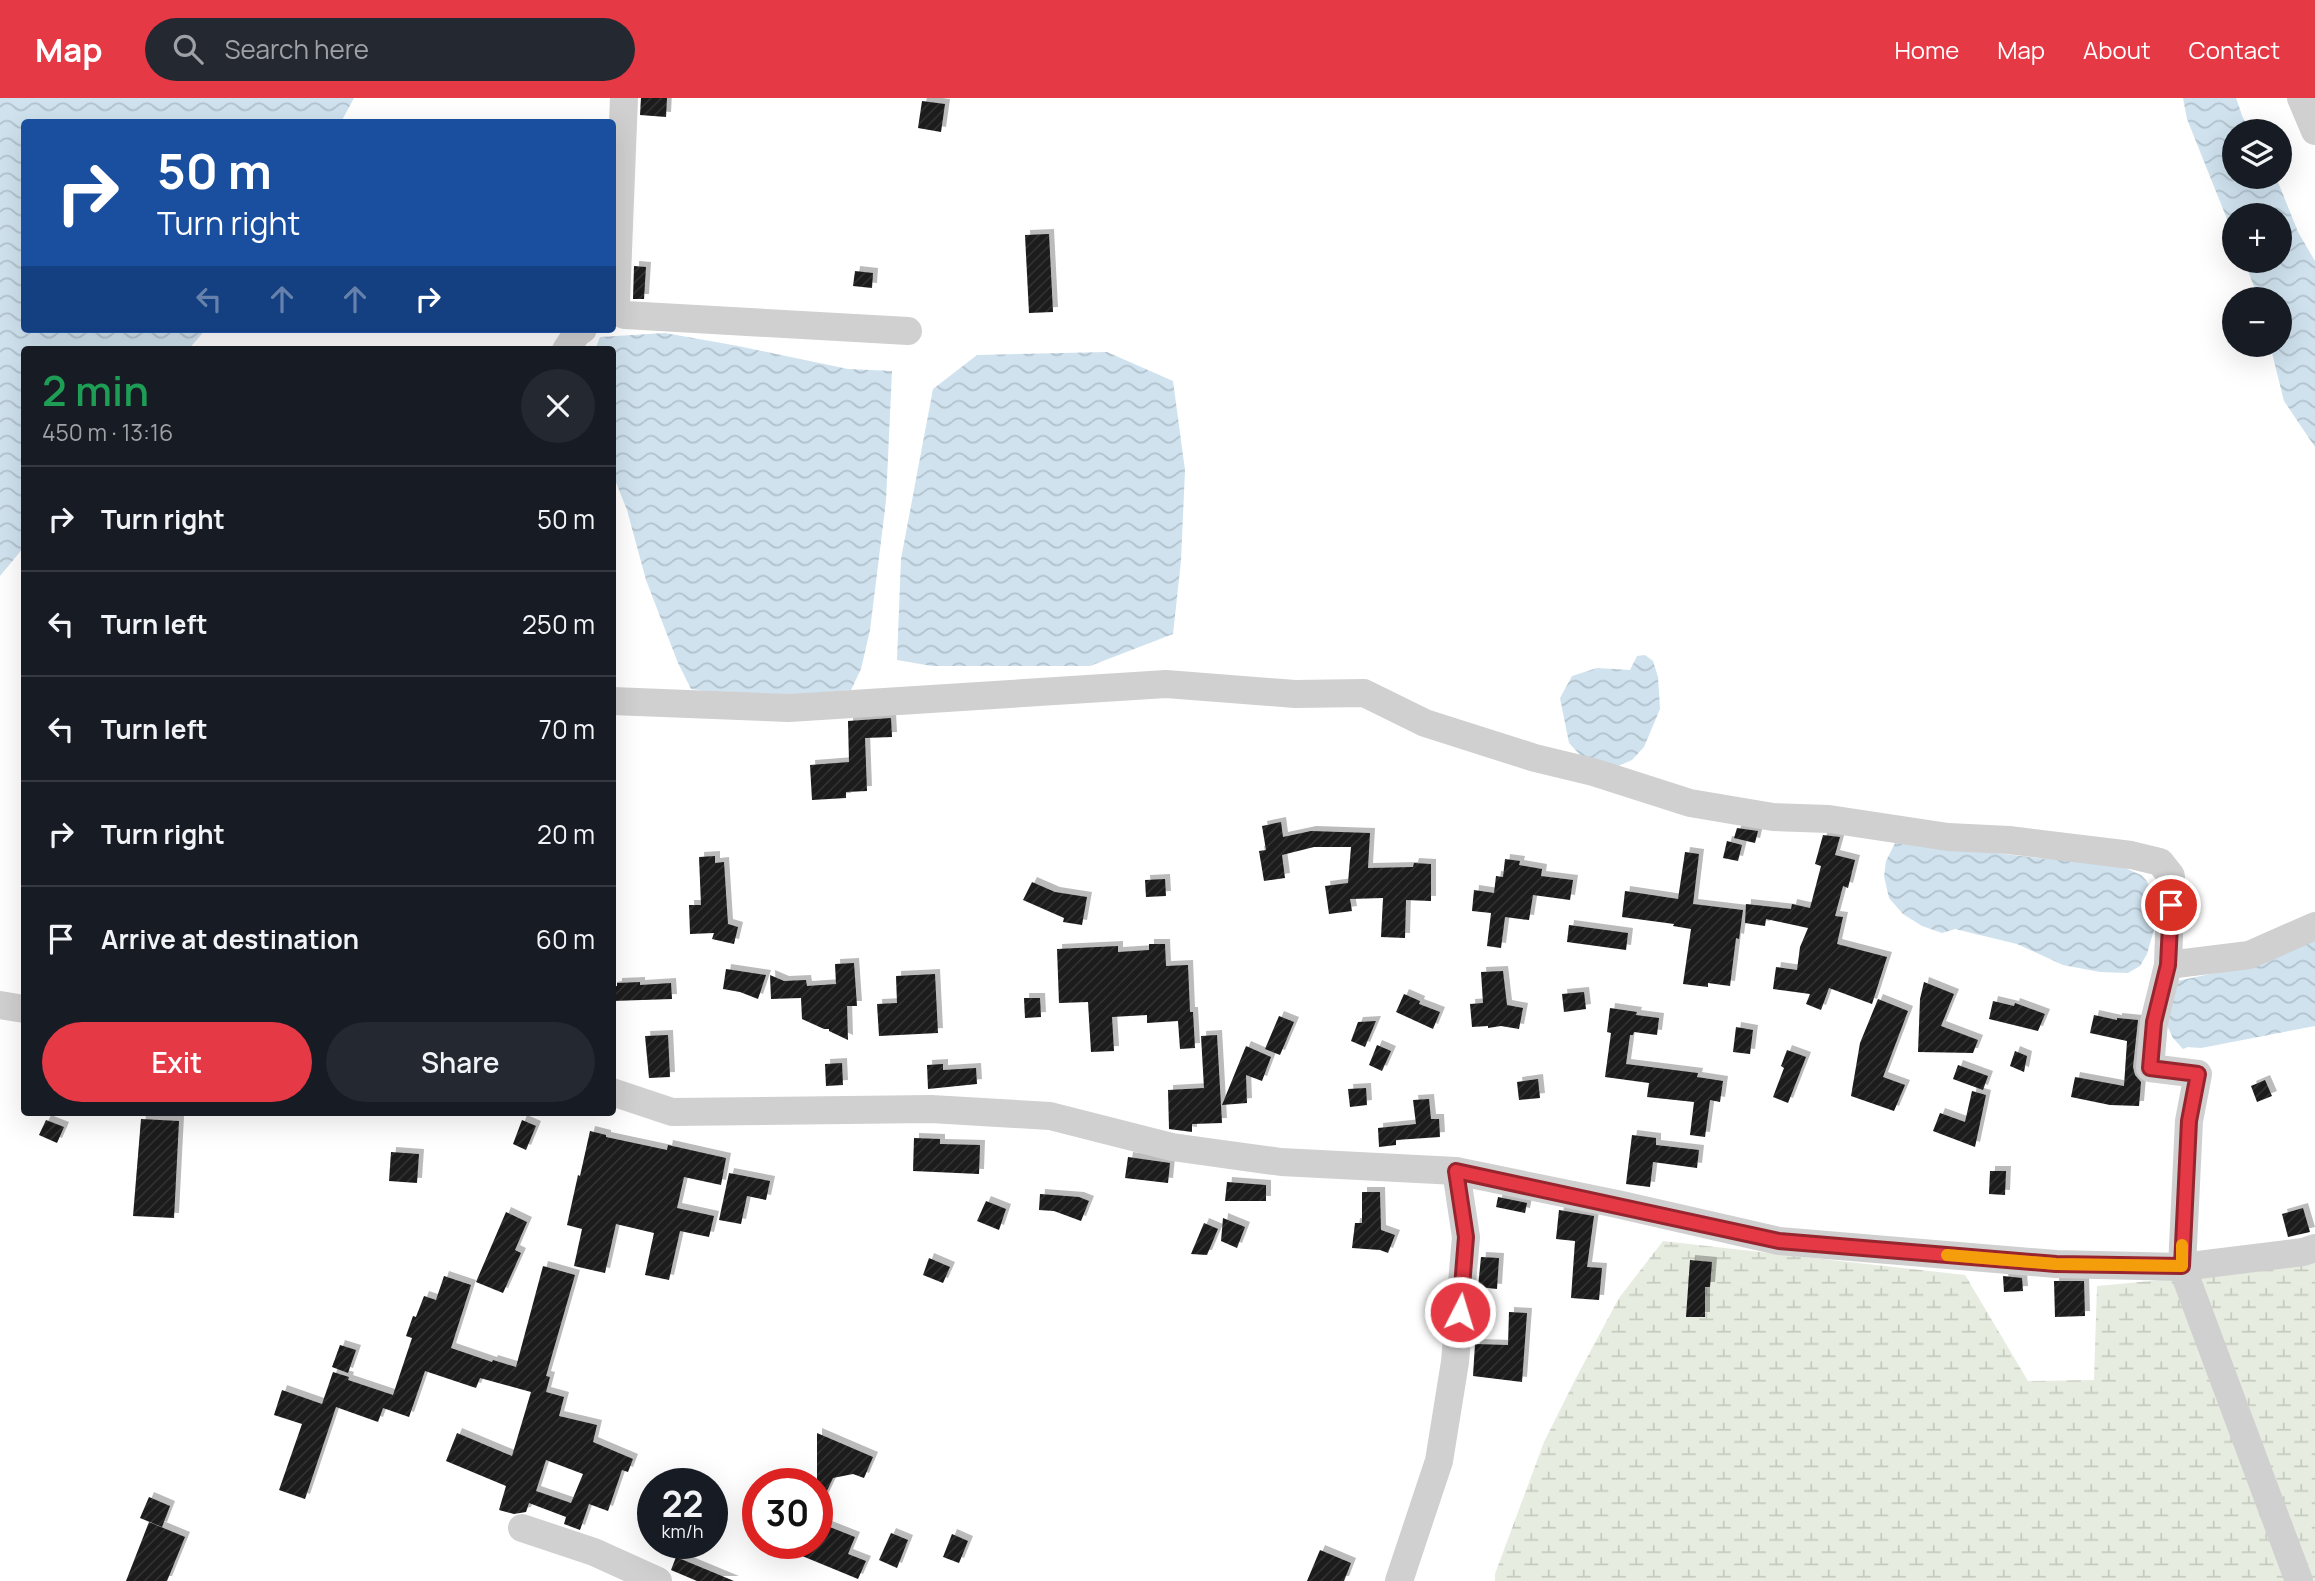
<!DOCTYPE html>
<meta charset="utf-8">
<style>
body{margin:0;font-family:Manrope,sans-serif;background:#242831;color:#f1f3f6;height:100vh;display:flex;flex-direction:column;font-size:26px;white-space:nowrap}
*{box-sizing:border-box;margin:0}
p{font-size:23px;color:#9ea1a6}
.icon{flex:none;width:38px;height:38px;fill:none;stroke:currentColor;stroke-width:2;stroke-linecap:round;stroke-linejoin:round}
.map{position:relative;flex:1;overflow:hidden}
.sheet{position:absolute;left:21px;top:248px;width:595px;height:770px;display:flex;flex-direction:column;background:#171b24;border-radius:7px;box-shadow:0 7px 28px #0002}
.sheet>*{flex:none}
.hud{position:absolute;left:21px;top:21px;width:595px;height:214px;border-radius:7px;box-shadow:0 7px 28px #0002;background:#1a4fa0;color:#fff;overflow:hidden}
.buttons{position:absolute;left:2222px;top:21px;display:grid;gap:14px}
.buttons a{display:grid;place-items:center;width:70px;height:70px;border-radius:50%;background:#171b24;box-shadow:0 7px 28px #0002;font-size:35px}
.speed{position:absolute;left:637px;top:1370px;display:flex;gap:14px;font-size:35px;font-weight:700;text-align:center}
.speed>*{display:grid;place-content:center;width:91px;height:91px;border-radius:50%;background:#171b24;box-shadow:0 7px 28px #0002;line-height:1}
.speed small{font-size:18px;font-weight:400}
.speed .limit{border:10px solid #d22;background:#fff;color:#111}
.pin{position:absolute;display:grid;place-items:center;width:60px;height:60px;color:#fff;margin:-30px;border:4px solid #fff;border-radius:50%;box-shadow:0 2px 7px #0007}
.me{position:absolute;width:77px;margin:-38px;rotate:5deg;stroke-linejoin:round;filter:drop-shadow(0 0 5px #0008)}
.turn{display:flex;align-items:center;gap:24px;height:147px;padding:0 21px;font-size:32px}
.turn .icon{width:91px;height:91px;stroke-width:2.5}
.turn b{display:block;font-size:49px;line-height:60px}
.lanes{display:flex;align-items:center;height:66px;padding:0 21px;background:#0003;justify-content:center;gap:35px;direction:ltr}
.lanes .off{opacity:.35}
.round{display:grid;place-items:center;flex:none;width:74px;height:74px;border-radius:37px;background:#242831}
.summary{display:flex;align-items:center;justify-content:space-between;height:119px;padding:0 21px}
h1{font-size:42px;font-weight:600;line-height:52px;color:#1e9e55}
.action{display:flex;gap:14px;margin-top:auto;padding:14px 21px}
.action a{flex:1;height:80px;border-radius:42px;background:#e63946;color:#fff;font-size:28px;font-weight:600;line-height:80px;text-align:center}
.action a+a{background:#242831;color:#f1f3f6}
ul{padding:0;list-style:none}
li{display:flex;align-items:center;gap:21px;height:105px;padding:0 21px;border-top:2px solid #363941}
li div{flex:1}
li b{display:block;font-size:26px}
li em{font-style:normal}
header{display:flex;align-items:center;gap:42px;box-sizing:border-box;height:98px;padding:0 35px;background:#e63946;color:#fff}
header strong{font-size:33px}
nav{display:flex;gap:38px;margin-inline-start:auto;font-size:24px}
.search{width:490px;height:63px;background:#242831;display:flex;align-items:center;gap:18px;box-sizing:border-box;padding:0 24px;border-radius:38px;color:#9ea1a6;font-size:26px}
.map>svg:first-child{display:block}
.wetland{fill:url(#wetland-marsh)}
.water{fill:url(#water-waves)}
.building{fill:url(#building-hatch);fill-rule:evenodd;filter:url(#shadow)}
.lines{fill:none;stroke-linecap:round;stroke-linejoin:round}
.minor{stroke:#d0d0d0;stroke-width:28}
.route-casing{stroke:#96252e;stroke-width:18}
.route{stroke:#e63946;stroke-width:12}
.slow{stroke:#f59e0b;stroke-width:12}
</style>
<header>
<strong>Map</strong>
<div class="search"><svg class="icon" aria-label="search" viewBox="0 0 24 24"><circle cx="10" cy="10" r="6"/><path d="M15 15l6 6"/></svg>Search here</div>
<nav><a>Home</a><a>Map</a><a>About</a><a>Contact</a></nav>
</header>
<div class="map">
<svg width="2315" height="1483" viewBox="0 0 2315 1483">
<defs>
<pattern id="wetland-marsh" width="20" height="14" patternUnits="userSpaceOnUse" patternTransform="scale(1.75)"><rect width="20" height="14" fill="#e6ecdf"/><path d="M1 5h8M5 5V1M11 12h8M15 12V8" fill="none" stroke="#c6cbc0"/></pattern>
<pattern id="water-waves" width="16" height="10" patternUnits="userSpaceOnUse" patternTransform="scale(1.75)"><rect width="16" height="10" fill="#cfe2ee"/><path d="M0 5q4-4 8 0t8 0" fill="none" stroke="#b2c2cd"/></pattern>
<pattern id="building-hatch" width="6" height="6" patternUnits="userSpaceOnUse" patternTransform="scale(1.75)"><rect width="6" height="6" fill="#1a1a1a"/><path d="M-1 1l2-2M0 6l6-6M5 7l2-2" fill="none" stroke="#333"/></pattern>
<filter id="shadow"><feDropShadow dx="5" dy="-5" stdDeviation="0" flood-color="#0004"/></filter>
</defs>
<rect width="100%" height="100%" fill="#fff"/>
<g class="wetland">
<polygon points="1663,1143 1965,1177 2028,1283 2094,1282 2097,1188 2172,1181 2288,1483 1495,1483 1495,1476 1544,1344 1576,1280 1619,1200"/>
<polygon points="2315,1161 2315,1483 2305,1483 2192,1174"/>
</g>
<g class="water">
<polygon points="0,0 354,0 341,24 24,24 24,231 206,231 188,252 24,252 24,449 0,478"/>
<polygon points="2183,0 2236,0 2243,20 2251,33 2235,33 2235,79 2276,79 2298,134 2315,163 2315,349 2284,303 2270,247 2280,247 2280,201 2259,201 2244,163 2280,163 2280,117 2235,117 2235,141 2187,21"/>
<polygon points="665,235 738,248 848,271 892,273 886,403 870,532 861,571 851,592 750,600 691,591 678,565 646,482 627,412 613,377 612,252 595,252 600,239"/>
<polygon points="1107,254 1173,283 1185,372 1181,463 1173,536 1090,568 932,568 897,562 901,461 933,291 977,257"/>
<polygon points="1645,557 1653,563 1658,579 1660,611 1644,649 1632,662 1618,668 1581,658 1569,645 1560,600 1572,578 1597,570 1630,572 1637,558"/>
<polygon points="1896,743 2038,760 2114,765 2141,777 2146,782 2156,801 2155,828 2147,856 2140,868 2128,875 2100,874 2063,867 2017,846 1955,831 1942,835 1922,828 1903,816 1889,800 1884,778 1886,763"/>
<polygon points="2315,842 2315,928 2201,950 2188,949 2183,951 2173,940 2164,921 2177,883 2239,870"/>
</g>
<g class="building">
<polygon points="641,0 667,0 666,19 640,17"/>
<polygon points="922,3 945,6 941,34 918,30"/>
<polygon points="1049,136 1053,214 1029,215 1025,137"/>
<polygon points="634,168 646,169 644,201 633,201"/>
<polygon points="855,173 873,175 872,190 853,188"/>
<polygon points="891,620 892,639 865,640 867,693 846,694 846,700 812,702 810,667 849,664 848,623"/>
<polygon points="1281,724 1283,739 1311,733 1370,735 1368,770 1413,769 1414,765 1431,766 1431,803 1406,802 1405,840 1381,839 1383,800 1350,801 1352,813 1329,816 1325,788 1348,785 1351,749 1314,749 1282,757 1285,780 1264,783 1259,753 1266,752 1262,728"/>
<polygon points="1737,730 1758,733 1755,745 1734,740"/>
<polygon points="1823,737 1840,739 1835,757 1855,762 1848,790 1843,788 1835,818 1843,819 1837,846 1887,859 1872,906 1829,890 1821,912 1806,906 1810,896 1773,891 1776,869 1797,872 1800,849 1808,830 1766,821 1765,828 1745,825 1746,806 1791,811 1792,806 1810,810 1821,768 1815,766"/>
<polygon points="1727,743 1742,747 1738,763 1723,760"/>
<polygon points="1685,754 1699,756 1693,806 1743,812 1739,841 1736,840 1730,888 1708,885 1708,889 1683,886 1691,831 1673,828 1674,826 1622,819 1625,793 1678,801"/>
<polygon points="715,758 715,765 724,764 728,826 738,829 734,846 712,841 714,835 690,836 689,807 701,807 699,759"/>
<polygon points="1505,761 1520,763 1519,767 1542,771 1541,778 1573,782 1570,802 1533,797 1529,822 1505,819 1501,850 1487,848 1491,815 1472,813 1474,792 1494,795 1496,778 1503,779"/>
<polygon points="1165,781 1166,798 1146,799 1145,782"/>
<polygon points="1032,784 1055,794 1087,799 1082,827 1063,824 1064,820 1023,802"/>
<polygon points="1569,827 1628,835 1626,852 1567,844"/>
<polygon points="1149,846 1165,846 1166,868 1188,867 1190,914 1193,914 1195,950 1180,951 1178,923 1147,925 1147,917 1112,919 1114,953 1091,954 1088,904 1059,905 1057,851 1118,848 1118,854 1149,852"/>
<polygon points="854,865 857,908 847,908 848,942 829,933 829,931 824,931 802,921 801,900 771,901 770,877 784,883 806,882 807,888 836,886 835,866"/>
<polygon points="726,871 766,877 758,901 740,894 723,891"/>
<polygon points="1503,873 1507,907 1523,910 1519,931 1501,928 1488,930 1488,928 1472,929 1470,906 1483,905 1481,874"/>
<polygon points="935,876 938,935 879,938 877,906 897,905 896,878"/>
<polygon points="640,884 640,887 671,885 672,901 612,903 612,889 617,888 617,885"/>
<polygon points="1924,884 1954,896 1941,928 1978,942 1973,955 1918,954 1920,901"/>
<polygon points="1584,894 1586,911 1564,914 1562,896"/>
<polygon points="1404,896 1420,903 1419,906 1440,914 1433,931 1396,914"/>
<polygon points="1024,900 1040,900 1041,919 1025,920"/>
<polygon points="1878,901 1908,913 1883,979 1905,987 1894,1013 1851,998 1860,945"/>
<polygon points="1993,903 2014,908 2015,905 2045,916 2038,933 1989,921"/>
<polygon points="1610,910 1637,914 1636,917 1659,920 1657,937 1634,934 1633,937 1630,937 1626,966 1698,975 1697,979 1723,983 1720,1004 1710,1002 1705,1039 1690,1037 1694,1004 1647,999 1649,985 1605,979 1611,935 1607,934"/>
<polygon points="2094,917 2117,922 2117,920 2138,922 2133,969 2135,977 2141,984 2139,1008 2110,1007 2071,999 2075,979 2124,988 2127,943 2090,935"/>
<polygon points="1279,918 1294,924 1280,957 1265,951"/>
<polygon points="1376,923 1365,949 1351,943 1358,924"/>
<polygon points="1736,929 1753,932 1750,956 1733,954"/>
<polygon points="668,937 670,979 649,980 645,938"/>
<polygon points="1217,937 1222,1025 1192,1026 1192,1034 1169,1031 1168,992 1204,990 1201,938"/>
<polygon points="1377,947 1391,953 1382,973 1369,967"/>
<polygon points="1246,948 1271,959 1262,983 1246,977 1247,1005 1222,1007"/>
<polygon points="1787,952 1806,959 1788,1005 1773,999 1784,970 1781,968"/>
<polygon points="2015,953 2027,958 2024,974 2010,968"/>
<polygon points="842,965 843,987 826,988 825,966"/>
<polygon points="943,966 943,972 976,970 977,986 928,991 927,967"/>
<polygon points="1958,967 1988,978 1983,992 1953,981"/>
<polygon points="1538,981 1540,1000 1519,1002 1517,984"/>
<polygon points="2265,982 2272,998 2257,1004 2251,988"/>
<polygon points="1366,990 1367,1007 1350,1009 1348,991"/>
<polygon points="1972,993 1986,997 1975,1049 1933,1033 1940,1015 1965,1024"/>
<polygon points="1429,1001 1431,1021 1439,1021 1440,1039 1396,1042 1396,1047 1379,1049 1378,1030 1416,1026 1413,1002"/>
<polygon points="141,1021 179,1023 174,1120 133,1118"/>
<polygon points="46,1022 64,1029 57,1045 39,1037"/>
<polygon points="522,1022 536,1028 526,1052 513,1046"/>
<polygon points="590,1033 606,1037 606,1039 667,1052 668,1047 726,1060 721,1087 684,1079 677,1110 714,1118 709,1139 680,1133 669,1182 645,1177 654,1135 616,1126 605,1175 574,1168 582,1131 567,1127 578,1077 580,1078"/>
<polygon points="1632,1037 1656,1040 1656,1047 1699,1052 1697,1070 1653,1064 1650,1089 1626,1086"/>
<polygon points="914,1040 940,1041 940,1046 980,1047 979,1076 913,1073"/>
<polygon points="391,1054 419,1056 417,1085 389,1083"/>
<polygon points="1128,1059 1170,1065 1168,1085 1125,1080"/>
<polygon points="1990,1073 2006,1073 2005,1097 1989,1096"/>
<polygon points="729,1075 770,1083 766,1102 747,1098 741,1126 719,1122"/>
<polygon points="1227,1084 1266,1087 1266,1103 1225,1103"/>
<polygon points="1362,1094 1380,1094 1381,1132 1395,1137 1388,1155 1380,1152 1352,1150 1355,1125 1362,1125"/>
<polygon points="1040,1096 1079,1099 1089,1103 1081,1123 1054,1113 1039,1112"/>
<polygon points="1498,1099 1527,1105 1525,1115 1496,1109"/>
<polygon points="986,1103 1006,1111 999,1132 977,1123"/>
<polygon points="2303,1110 2310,1134 2288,1139 2282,1116"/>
<polygon points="1559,1112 1594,1118 1587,1169 1602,1170 1599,1202 1571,1200 1575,1143 1556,1141"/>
<polygon points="506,1114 527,1124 515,1152 521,1155 503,1195 476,1184"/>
<polygon points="1223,1120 1245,1129 1237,1150 1221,1143"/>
<polygon points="1204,1125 1218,1131 1207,1157 1191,1156"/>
<polygon points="1481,1159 1499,1160 1497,1191 1478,1189"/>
<polygon points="929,1160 950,1169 943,1185 923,1177"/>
<polygon points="1690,1162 1712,1164 1710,1189 1705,1189 1705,1219 1686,1219"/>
<path d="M543,1168l32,9 -29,101 4,1 -4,15 18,5 -5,19 38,9 -4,17 40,17 -5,13 -6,-2 -14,41 -19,-7 -9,26 -16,-6 2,-7 -37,-14 -3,9 -12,2 -15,-4 7,-24 -60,-25 11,-28 55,23 19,-64 -51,-14 -4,10 -51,-17 -16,46 -26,-9 -5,14 -42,-15 -31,92 -26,-9 23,-66 -28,-9 8,-25 40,14 11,-32 16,5 -1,3 45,15 19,-57 -6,-2 7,-20 3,1 8,-21 12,4 8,-24 27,9 -20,63 41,14 1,-2 23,7zM546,1362l37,14 -12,29 -35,-12z"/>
<polygon points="2003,1178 2022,1180 2023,1193 2004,1194"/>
<polygon points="2054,1183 2084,1183 2085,1218 2055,1219"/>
<polygon points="1509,1214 1527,1215 1522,1284 1473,1278 1475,1246 1508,1247"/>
<polygon points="340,1247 356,1252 348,1275 332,1269"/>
<polygon points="817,1335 873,1359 864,1380 853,1376 833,1380 817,1414"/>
<polygon points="149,1399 170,1408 162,1429 140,1420"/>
<polygon points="149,1424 185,1439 167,1483 126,1483"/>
<polygon points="817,1424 855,1439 848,1456 866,1463 858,1481 773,1446 817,1446"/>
<polygon points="891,1435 908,1442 897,1470 879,1462"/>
<polygon points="952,1436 968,1443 959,1465 943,1459"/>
<polygon points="1320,1452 1351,1465 1344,1483 1307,1483"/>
<polygon points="676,1459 734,1483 697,1483 671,1472"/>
</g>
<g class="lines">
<g class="minor">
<polyline points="2301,0 2315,33"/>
<polyline points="612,213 616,204 624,0"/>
<polyline points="614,213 625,217 908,233"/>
<polyline points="566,252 577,235 583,231"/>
<polyline points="612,603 789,610 1166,586 1295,596 1364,595 1425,625 1535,660 1593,674 1690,705 1773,719 1829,721 1948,739 2009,742 2131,757 2160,764 2171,778 2168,867 2154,924 2150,970 2198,976 2189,1023 2182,1169 2299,1483"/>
<polyline points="2168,867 2249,857 2315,828"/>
<polyline points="0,907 24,911"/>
<polyline points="612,994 672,1014 931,1011 1050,1018 1172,1049 1281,1064 1456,1073 1617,1106 1779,1143 2056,1166 2182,1169 2303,1154 2315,1150"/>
<polyline points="522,1430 594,1454 658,1483"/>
<polyline points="1399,1483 1439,1363 1455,1264 1466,1139 1456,1073"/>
</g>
</g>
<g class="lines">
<g class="route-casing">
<polyline id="route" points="1460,1214 1466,1139 1456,1073 1779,1143 2056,1166 2182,1168 2189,1023 2198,976 2150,970 2154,924 2168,867 2171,807"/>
</g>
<use href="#route" class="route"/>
<polyline class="slow" points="1947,1157 2056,1166 2182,1168 2182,1147"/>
</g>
</svg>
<div class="buttons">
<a><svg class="icon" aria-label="layers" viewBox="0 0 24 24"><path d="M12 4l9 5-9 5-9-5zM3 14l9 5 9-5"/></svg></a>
<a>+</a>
<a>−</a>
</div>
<div class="speed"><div>22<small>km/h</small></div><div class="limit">30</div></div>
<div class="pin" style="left:2171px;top:807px;background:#d93025"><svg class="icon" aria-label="arrive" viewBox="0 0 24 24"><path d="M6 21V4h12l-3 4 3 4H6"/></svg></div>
<svg class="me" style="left:1460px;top:1214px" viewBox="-20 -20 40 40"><circle r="17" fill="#e63946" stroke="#fff" stroke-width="3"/><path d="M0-11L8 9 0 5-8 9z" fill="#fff"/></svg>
<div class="hud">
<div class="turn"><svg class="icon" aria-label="right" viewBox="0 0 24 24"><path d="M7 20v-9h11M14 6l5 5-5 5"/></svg><div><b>50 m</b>Turn right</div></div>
<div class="lanes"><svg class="icon off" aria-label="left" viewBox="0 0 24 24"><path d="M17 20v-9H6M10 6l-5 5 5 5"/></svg><svg class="icon off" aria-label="ahead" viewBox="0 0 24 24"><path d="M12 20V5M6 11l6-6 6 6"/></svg><svg class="icon off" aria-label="ahead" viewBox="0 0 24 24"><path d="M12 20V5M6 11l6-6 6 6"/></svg><svg class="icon" aria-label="right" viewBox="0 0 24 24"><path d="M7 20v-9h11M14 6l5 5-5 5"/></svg></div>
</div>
<section class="sheet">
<div class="summary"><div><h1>2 min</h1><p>450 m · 13:16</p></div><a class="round"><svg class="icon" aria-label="close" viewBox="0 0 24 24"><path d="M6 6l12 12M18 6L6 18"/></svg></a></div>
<ul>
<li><svg class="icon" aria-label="right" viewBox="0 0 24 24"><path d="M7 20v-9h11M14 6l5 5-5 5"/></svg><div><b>Turn right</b></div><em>50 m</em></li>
<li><svg class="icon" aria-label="left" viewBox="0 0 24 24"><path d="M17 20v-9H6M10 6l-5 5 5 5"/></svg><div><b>Turn left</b></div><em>250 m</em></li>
<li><svg class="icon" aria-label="left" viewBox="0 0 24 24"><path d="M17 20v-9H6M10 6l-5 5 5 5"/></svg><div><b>Turn left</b></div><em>70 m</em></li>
<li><svg class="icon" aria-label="right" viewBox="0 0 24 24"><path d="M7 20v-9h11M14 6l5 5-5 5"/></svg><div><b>Turn right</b></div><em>20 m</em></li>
<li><svg class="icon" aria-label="arrive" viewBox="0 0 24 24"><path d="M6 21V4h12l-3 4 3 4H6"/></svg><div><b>Arrive at destination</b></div><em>60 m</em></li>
</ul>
<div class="action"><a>Exit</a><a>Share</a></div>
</section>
</div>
